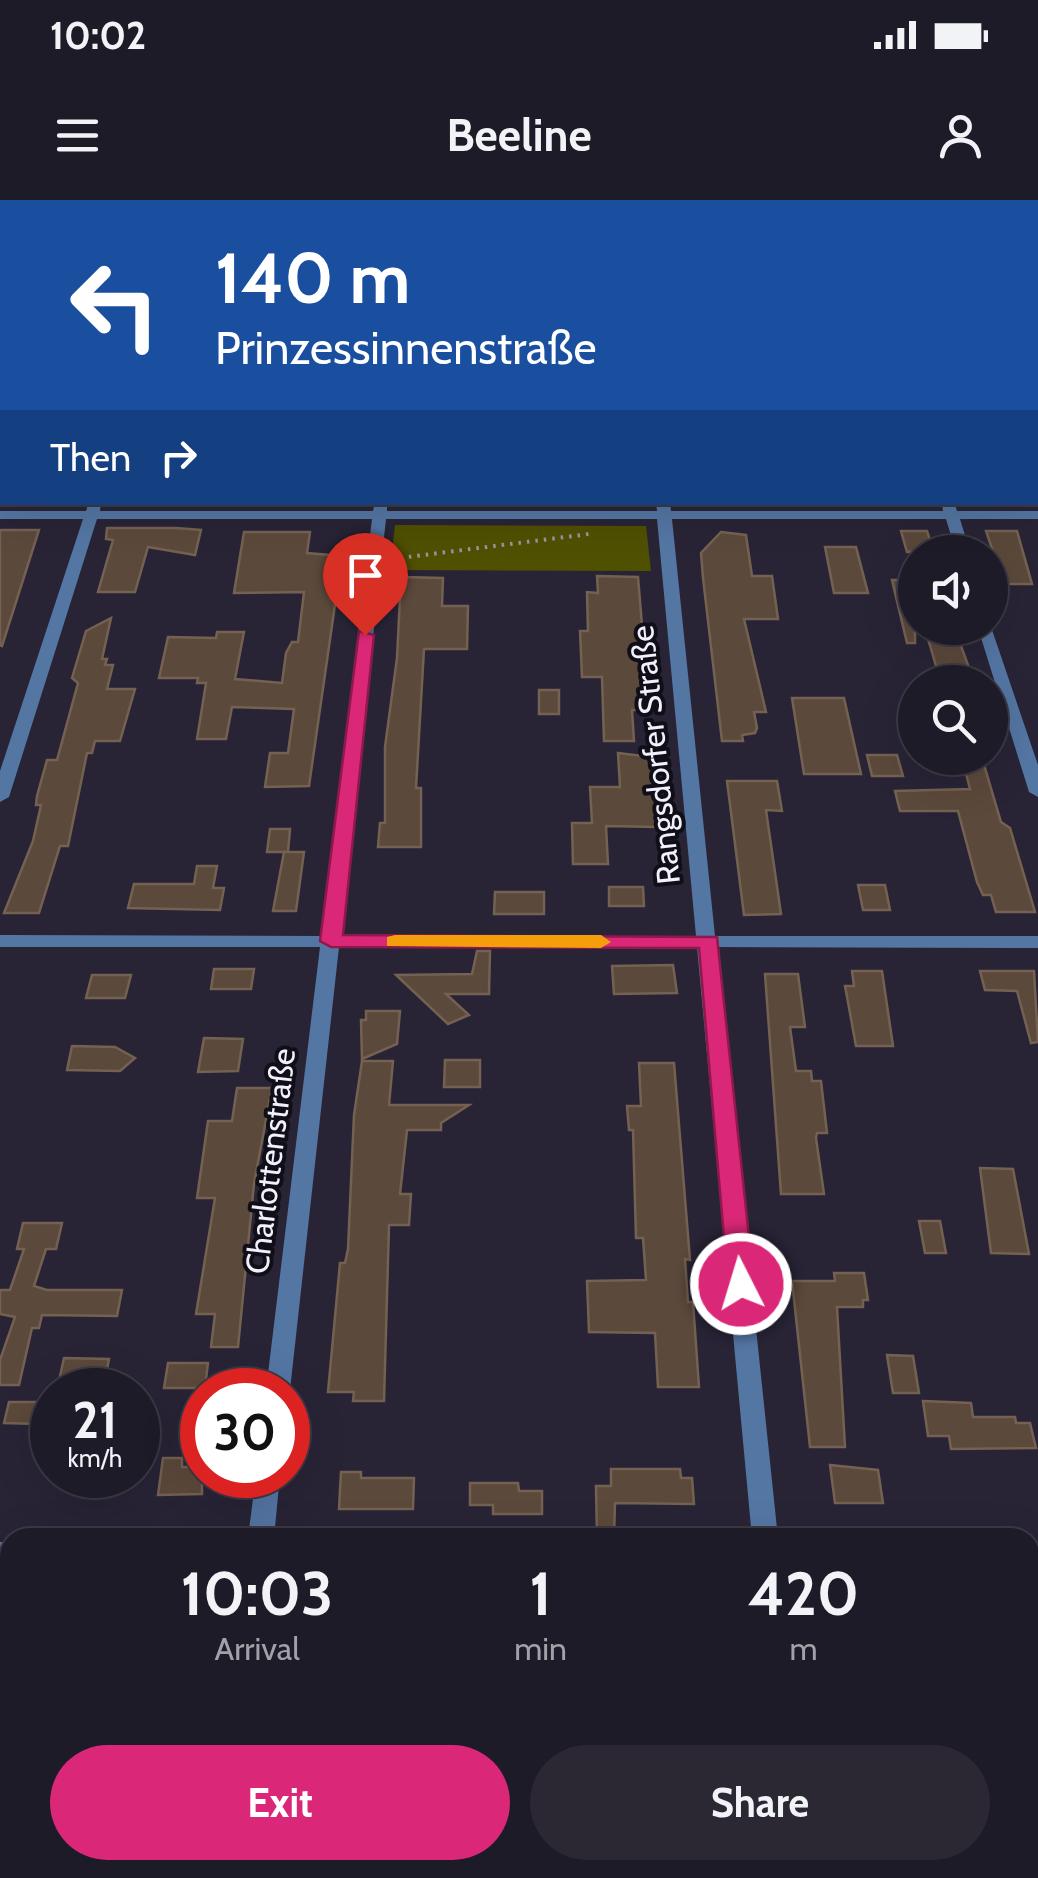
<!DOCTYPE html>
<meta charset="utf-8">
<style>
body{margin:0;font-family:Cabin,sans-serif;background:#2b2834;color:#f1f3f6;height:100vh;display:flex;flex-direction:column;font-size:38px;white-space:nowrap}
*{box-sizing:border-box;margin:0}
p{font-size:32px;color:#a1a1a8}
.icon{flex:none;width:55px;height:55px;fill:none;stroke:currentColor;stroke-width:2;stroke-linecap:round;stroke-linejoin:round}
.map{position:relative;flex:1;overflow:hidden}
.sheet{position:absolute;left:0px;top:1328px;width:1040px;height:352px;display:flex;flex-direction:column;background:#1e1b28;border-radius:30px 30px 0 0;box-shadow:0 10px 40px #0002,0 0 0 2px #3c3945}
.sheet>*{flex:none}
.banner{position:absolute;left:0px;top:0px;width:1040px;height:305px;box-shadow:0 10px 40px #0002,0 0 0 2px #3c3945;background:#1a4fa0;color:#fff;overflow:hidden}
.fabs{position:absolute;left:898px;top:335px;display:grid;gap:20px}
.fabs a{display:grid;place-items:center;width:110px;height:110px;border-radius:50%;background:#1e1b28;box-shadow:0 10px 40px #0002,0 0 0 2px #3c3945;font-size:50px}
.speed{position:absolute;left:30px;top:1168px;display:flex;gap:20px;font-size:50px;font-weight:700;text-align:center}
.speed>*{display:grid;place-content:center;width:130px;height:130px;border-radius:50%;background:#1e1b28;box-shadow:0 10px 40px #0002,0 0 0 2px #3c3945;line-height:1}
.speed small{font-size:25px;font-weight:400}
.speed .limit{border:15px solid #d22;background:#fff;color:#111}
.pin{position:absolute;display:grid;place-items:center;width:85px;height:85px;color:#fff;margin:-102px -42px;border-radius:50% 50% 50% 0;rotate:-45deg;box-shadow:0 0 10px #0007}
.pin .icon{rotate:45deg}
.me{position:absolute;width:110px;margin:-55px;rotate:355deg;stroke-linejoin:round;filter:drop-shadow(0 0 8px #0008)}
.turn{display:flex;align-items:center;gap:35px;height:210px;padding:0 50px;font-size:45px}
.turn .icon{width:130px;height:130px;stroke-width:2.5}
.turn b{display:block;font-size:70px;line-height:85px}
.then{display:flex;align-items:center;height:95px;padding:0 50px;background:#0003;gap:20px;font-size:38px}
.eta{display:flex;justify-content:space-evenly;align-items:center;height:170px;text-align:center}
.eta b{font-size:60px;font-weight:700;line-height:70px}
.primary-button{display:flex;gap:20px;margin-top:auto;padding:20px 50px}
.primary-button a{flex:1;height:115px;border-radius:60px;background:#db2777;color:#fff;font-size:40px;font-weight:700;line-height:115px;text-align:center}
.primary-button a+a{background:#2b2834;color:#f1f3f6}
.status{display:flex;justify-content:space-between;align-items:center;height:70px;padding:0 50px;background:#1e1b28;direction:ltr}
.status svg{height:28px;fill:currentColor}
header{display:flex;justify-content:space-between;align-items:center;height:130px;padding:0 50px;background:#1e1b28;font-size:45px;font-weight:700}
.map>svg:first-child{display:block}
.green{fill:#4f5000}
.building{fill:#5b493b;stroke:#746152;stroke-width:2.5}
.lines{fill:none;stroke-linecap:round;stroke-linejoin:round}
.path{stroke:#9693a2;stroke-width:4;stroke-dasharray:2.5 6;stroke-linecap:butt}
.street{fill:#5476a3;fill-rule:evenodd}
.route{fill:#db2777;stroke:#8e194d;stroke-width:2.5}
.slow{fill:#f59e0b}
.labels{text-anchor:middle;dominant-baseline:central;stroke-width:8;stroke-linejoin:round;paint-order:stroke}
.street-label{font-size:32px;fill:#f2f0fc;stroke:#100f17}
</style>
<div class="status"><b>10:02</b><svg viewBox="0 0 49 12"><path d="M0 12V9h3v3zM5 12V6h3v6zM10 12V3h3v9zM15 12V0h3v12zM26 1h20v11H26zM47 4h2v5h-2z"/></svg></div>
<header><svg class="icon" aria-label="menu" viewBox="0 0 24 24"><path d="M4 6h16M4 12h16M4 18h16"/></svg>Beeline<svg class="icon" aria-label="person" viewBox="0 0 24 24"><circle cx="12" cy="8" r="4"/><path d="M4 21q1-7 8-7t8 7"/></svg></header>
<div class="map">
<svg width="1038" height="1678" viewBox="0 0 1038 1678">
<rect width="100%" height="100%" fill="#282436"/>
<g class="green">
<polygon points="529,0 1038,0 1038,195 1038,2"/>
<polygon points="395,325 646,326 651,371 390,370"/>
</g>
<g class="building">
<polygon points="107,328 176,328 201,330 195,355 148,347 135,392 98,392 113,340 106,339"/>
<polygon points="0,330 39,330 2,446 0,445"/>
<polygon points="901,331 927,331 934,352 907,352"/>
<polygon points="986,331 1017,331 1032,384 1004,384"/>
<polygon points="244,332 310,332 307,353 342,356 309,586 265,587 270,553 288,553 294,509 232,507 226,539 197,539 206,483 197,483 198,478 159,478 168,437 216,438 217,432 244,432 235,479 282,483 286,453 292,442 298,442 304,392 234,393"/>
<polygon points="721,332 746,335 752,376 772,376 778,419 744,419 766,512 754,512 757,528 755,533 742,535 743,541 722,541 703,378 701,353"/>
<polygon points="825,347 856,347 868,393 834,393"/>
<polygon points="597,376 638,377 649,510 632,510 634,541 604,541 602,477 582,477 580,431 588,431 587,392 598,393"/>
<polygon points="401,377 443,378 442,406 468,406 467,449 424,449 416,588 421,588 421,647 378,647 380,623 385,623 385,547 397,458"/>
<polygon points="892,380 915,380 915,443 907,443"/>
<polygon points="111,418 102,459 107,459 105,465 113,465 107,489 135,489 120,541 95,541 92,553 87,553 68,646 60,646 39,713 4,713 33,641 41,605 36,605 37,596 47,560 57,560 78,483 72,478 86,431"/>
<polygon points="926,432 956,432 972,476 939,476"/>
<rect x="539" y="490" width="20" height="24"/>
<polygon points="792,498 844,498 861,574 804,574"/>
<polygon points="618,553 652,557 657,627 606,626 608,664 573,664 572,623 592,623 590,587 620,587"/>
<polygon points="867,555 897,555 903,576 872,576"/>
<polygon points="962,558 982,558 1001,622 1010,628 1035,712 996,712 991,695 983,695 977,682 958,611 900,611 895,591 970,589"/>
<polygon points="727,581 777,581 782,611 766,610 781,714 744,715"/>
<polygon points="270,629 290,629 288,652 267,652"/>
<polygon points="284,652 304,652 296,711 273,711"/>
<polygon points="197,666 217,666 213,688 224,688 220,710 128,708 134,684 194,684"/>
<polygon points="858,685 885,685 890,710 863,710"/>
<polygon points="609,687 643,687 644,706 609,706"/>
<polygon points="495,692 544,692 544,714 494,714"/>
<polygon points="477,751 490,751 489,794 446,794 469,815 448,824 396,775 472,774"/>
<polygon points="673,765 677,793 614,794 612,766"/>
<polygon points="214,769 254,769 251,789 211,789"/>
<polygon points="852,771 882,771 893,846 856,846 845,786 854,786"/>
<polygon points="980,771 1034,771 1038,842 1031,843 1017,791 985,790"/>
<polygon points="765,774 798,774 805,827 790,827 796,871 811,871 812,881 821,881 827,933 817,933 816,938 824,994 781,994"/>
<polygon points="92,775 131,775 125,798 86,798"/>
<polygon points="366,811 400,811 397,844 362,859 361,820 366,820"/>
<polygon points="204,838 243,839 238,871 198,872"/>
<polygon points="72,846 115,847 135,858 120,871 67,870"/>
<polygon points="445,860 480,860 480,887 444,887"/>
<polygon points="362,861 393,861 389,905 469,905 441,923 441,930 407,930 400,994 411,994 409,1025 389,1025 384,1201 353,1201 354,1192 328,1192 340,1063 345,1063 348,1049 354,915"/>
<polygon points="639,863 674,863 690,1060 685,1059 688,1102 693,1102 699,1187 658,1187 655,1133 589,1132 587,1081 646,1080 643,1038 636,1038 633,930 629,930 627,906 641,906"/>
<polygon points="237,888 272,888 254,984 238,1147 211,1147 215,1114 196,1114 215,998 197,998 208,921 232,921"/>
<polygon points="980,968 1013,969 1029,1054 991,1053"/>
<polygon points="919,1021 940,1021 946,1053 925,1053"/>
<polygon points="23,1023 62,1023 56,1049 46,1049 34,1086 47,1090 122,1090 117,1116 42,1115 39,1128 32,1128 19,1185 0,1185 0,1160 15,1117 0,1114 0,1090 10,1090 24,1049 17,1049"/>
<polygon points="834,1073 864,1073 868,1100 863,1100 863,1107 837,1107 845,1247 810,1247 792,1081 835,1081"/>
<polygon points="887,1155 913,1156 919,1193 893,1193"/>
<polygon points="64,1158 109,1159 103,1190 57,1190"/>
<polygon points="168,1163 208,1163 205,1188 164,1188"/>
<polygon points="923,1201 971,1203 973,1217 1015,1217 1016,1223 1030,1223 1036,1248 951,1249 949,1236 928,1236"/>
<polygon points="9,1202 44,1202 39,1224 4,1223"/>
<polygon points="163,1258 182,1258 182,1267 202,1267 202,1294 158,1295"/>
<polygon points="830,1265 878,1270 883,1303 835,1303"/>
<polygon points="611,1269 680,1269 681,1278 692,1278 694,1304 615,1303 614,1338 597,1338 596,1286 611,1286"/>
<polygon points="341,1272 361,1272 361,1278 414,1278 413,1309 339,1309"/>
<polygon points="470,1283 518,1283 519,1291 542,1291 542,1314 493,1314 493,1305 470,1305"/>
</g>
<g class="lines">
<polyline class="path" points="392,359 589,334"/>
<g class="street">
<polygon points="87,0 100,0 102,2 89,2"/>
<polygon points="378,0 390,0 390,2 379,2"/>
<polygon points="0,76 2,77 2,83 0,84"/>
<path d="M89,302h12l-1,9h273l2,-9h12v9h270l-1,-9h14l1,9h272l-1,-9h12l3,9h81v8h-78l10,33h-14l-10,-33h-274l43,417h323v12l-322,-1 62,591h-26l-55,-591h-358l-49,443 -2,4v-4h-22l54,-443h-320v-12l321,1 51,-417h-275l-88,278 -9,5v-31l83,-252h-83v-8h86zM386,319h271l39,417h-356z"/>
<polygon points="990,424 1038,565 1038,597 1029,592 978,428 990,428"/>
<polygon points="256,1275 280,1275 274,1338 248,1338"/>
<rect x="0" y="1342" width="10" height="20"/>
<rect x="1030" y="1343" width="8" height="20"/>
<rect x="210" y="1670" width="28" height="8"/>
<polygon points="784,1670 812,1670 813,1678 785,1678"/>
</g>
</g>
<polygon class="route" points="359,431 374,435 343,735 717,737 754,1084 750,1090 741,1093 728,1084 699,748 331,747 320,741"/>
<polygon class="slow" points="395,735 601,735 611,742 601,748 387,746 387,737"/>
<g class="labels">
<g class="street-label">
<text transform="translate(655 555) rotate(-96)">Rangsdorfer Straße</text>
<text transform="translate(270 961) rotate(-83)">Charlottenstraße</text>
</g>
</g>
</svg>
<div class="fabs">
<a><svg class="icon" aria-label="sound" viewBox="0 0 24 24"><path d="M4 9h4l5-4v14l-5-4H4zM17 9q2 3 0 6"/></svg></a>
<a><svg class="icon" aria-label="search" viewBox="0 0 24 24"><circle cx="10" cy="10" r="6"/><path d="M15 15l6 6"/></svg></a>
</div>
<div class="speed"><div>21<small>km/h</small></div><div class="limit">30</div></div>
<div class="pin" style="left:365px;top:435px;background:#d93025"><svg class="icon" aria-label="arrive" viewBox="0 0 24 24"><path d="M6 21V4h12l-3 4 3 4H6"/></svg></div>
<svg class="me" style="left:741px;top:1084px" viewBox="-20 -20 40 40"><circle r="17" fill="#db2777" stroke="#fff" stroke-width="3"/><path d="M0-11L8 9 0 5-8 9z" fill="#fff"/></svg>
<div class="banner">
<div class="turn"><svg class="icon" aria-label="left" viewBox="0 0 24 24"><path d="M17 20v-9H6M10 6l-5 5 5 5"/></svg><div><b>140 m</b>Prinzessinnenstraße</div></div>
<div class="then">Then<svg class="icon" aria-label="right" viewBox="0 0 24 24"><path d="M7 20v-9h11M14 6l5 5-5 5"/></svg></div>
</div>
<section class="sheet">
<div class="eta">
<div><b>10:03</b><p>Arrival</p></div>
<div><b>1</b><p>min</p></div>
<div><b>420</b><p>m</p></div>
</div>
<div class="primary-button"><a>Exit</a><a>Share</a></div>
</section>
</div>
